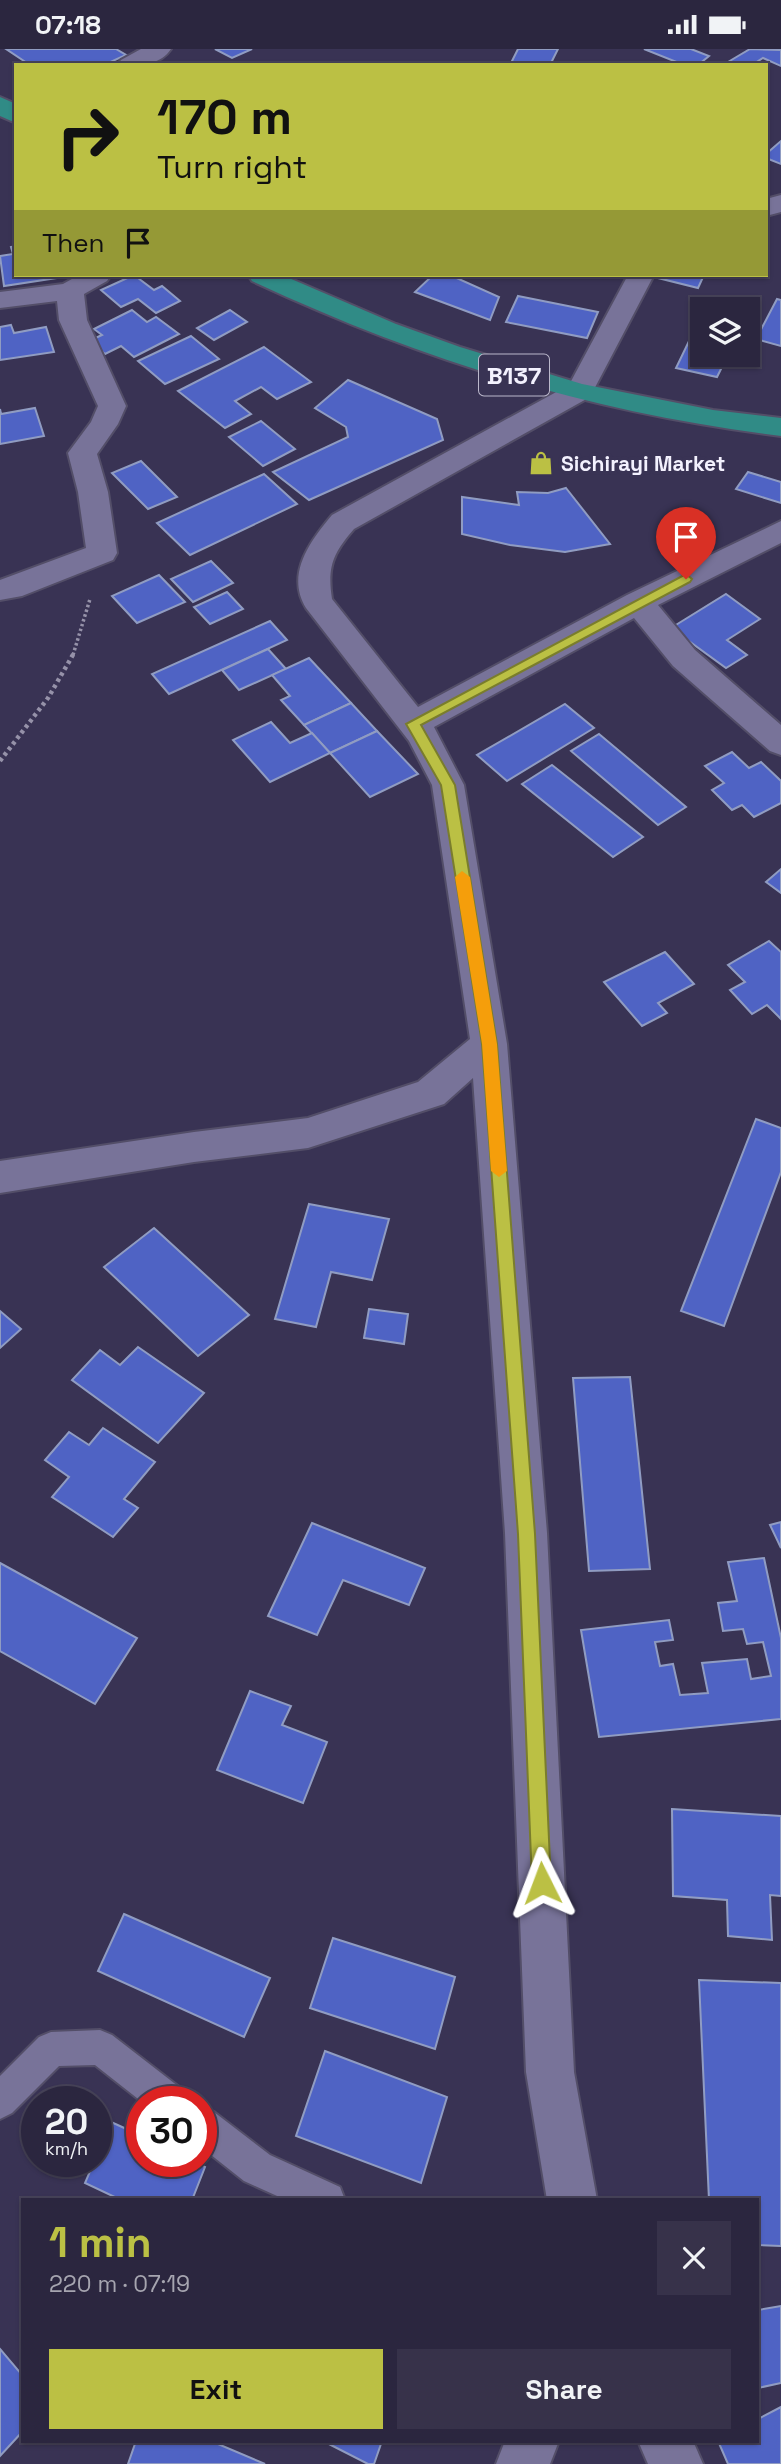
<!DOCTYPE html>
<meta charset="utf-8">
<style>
body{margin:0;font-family:"Space Grotesk",sans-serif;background:#37324a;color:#f1f3f6;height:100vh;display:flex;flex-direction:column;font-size:26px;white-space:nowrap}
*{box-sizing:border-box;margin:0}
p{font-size:23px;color:#a6a5b0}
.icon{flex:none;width:38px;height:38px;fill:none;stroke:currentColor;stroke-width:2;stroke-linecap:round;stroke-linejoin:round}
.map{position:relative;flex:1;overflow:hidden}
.drawer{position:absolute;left:21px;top:2149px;width:738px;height:245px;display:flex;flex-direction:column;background:#2b263f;border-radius:0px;box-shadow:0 2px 5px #0004,0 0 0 2px #474359}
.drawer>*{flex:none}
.guide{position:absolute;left:14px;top:14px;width:754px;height:214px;border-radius:0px;box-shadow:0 2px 5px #0004,0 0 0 2px #474359;background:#bbc044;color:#111;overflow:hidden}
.buttons{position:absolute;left:690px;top:248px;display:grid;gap:14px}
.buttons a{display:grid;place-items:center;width:70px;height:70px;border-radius:0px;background:#2b263f;box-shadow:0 2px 5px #0004,0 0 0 2px #474359;font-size:35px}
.speed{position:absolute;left:21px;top:2037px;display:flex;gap:14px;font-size:35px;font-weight:700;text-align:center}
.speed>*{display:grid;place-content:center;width:91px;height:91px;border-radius:50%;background:#2b263f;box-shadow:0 2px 5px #0004,0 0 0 2px #474359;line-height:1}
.speed small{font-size:18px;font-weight:400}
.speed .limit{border:10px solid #d22;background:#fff;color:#111}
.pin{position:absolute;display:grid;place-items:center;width:60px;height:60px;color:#fff;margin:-72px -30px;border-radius:50% 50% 50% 0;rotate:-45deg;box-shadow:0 0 7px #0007}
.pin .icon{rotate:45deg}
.me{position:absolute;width:77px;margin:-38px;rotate:357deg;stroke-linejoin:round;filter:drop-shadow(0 0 5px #0008)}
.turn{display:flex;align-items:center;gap:24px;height:147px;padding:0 28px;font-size:32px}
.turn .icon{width:91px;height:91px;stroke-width:2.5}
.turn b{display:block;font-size:49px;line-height:60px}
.then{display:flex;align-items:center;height:66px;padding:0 28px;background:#0003;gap:14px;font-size:26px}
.round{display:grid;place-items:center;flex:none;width:74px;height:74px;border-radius:0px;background:#37324a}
.overview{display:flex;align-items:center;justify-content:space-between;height:119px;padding:0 28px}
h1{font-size:42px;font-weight:700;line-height:52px;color:#bbc044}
.button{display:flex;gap:14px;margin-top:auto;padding:14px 28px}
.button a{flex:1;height:80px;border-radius:0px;background:#bbc044;color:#111;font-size:28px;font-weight:700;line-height:80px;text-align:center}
.button a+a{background:#37324a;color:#f1f3f6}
.status{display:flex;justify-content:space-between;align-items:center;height:49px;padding:0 35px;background:#2b263f;direction:ltr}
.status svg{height:19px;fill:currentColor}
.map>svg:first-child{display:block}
.building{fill:#4f63c4;stroke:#909cc2;stroke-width:2}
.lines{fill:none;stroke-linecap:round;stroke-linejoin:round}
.service-casing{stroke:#534e68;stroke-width:4}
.minor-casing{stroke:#534e68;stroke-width:4}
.primary-casing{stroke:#534e68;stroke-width:4}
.path-far1{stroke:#9692a9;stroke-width:3.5;stroke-dasharray:2.5 2.5;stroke-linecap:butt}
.path{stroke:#9692a9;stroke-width:4.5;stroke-dasharray:3.5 3.5;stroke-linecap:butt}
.service{fill:#787399;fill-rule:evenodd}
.minor{fill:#787399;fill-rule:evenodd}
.primary{fill:#308b86;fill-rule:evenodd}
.route{fill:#bbc044;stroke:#7a7d2c;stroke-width:2}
.slow{fill:#f59e0b}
.labels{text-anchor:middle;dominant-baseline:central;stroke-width:7;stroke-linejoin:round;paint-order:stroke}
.far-poi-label{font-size:21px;font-weight:bold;fill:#f3f1fe;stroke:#393354;text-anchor:start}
.shield{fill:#393354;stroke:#bbb8cb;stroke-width:2}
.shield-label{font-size:24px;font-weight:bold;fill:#f3f1fe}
</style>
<div class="status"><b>07:18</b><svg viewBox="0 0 49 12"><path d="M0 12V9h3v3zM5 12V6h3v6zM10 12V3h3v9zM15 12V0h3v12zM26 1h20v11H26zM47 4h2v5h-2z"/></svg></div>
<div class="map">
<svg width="781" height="2415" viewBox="0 0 781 2415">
<rect width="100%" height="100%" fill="#393354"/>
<g class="building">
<polygon points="6,0 116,0 126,6 104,16 30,16"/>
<polygon points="215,0 252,0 232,9"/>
<polygon points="518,0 558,0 550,16 510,16"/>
<polygon points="644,0 691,0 709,7 698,16 684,16"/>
<polygon points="750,0 781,1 781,17 763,9 752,16 735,16 728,13"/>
<polygon points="781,92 781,115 766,109 766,105"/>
<polygon points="16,197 16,226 70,227 4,237 0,207 13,205 11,198"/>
<polygon points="134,226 154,241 162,237 180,252 156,264 138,250 121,258 101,241"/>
<polygon points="433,226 450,226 499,248 490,271 415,243"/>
<polygon points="655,226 704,226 698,239 654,228"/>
<polygon points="518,247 598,263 587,289 506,273"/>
<polygon points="777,250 781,251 781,297 756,290"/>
<polygon points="132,261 147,273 156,268 179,285 134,308 121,297 105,305 89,292 102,286 94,280"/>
<polygon points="230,261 247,273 214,291 197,279"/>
<polygon points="11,276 14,284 46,278 54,303 0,311 0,278"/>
<polygon points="191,287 219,310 165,335 138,312"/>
<polygon points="691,288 702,291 702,306 728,306 717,328 676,319"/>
<polygon points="264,298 311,333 277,350 261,338 235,352 251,365 225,379 178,342"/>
<polygon points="348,331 437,370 443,391 309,451 273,423 348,388 346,378 315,359"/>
<polygon points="35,359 44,387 0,395 0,360 1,365"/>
<polygon points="261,372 295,400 263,417 229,388"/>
<polygon points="141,412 177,448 148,460 112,424"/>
<polygon points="748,423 781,433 781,454 736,440"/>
<polygon points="264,425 297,455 190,506 157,474"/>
<polygon points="566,439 610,495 565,503 510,496 462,485 462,448 519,456 517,443 548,444"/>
<polygon points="211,512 233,534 193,553 171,530"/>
<polygon points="159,526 185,553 137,574 112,547"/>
<polygon points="227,543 243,560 210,575 194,558"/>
<polygon points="726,545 760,570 727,591 747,606 726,619 671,579"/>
<polygon points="270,572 287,591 169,645 152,625"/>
<polygon points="268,600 286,620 239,641 222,621"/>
<polygon points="309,609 351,654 304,676 281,651 290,647 272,626"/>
<polygon points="351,654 377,682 330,704 304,676"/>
<polygon points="565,655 594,679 507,732 477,706"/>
<polygon points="271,673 290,694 312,684 330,704 270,733 233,691"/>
<polygon points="377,682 418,725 370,748 330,704"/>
<polygon points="599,685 686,758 658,776 571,702"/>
<polygon points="732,703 749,719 761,713 781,732 781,754 754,768 742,756 732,761 712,741 724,734 705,717"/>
<polygon points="552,716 643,788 613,808 522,735"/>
<polygon points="781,820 781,844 766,833"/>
<polygon points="769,892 781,903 781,970 767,956 752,965 730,941 745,933 728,916"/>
<polygon points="665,903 694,935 658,954 667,964 642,977 604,933"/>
<polygon points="756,1070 781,1079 781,1123 724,1277 681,1262"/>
<polygon points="309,1155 389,1170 372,1231 331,1223 316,1278 275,1270"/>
<polygon points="154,1179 249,1266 198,1307 104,1218"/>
<polygon points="369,1260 408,1265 404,1295 364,1289"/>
<polygon points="0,1262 21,1280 0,1299"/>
<polygon points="138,1298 204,1344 158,1394 72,1331 100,1301 120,1316"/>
<polygon points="630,1328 650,1520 589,1522 573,1329"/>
<polygon points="103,1379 155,1413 124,1450 138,1459 113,1488 52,1448 69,1428 45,1411 69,1383 89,1396"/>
<polygon points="781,1473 781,1499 770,1476"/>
<polygon points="312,1474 425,1519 409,1556 343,1531 317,1586 268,1567"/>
<polygon points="764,1509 781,1589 781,1670 599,1688 581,1581 669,1571 673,1591 655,1593 660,1617 673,1615 680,1646 708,1644 702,1614 747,1610 751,1630 771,1627 763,1593 747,1595 743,1580 723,1582 718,1554 737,1552 728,1513"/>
<polygon points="0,1514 137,1589 95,1655 0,1602"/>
<polygon points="250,1642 291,1657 282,1676 327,1693 303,1754 217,1721"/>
<polygon points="672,1760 781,1767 781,1847 770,1846 772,1891 728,1887 727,1851 673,1847"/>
<polygon points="124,1865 270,1929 244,1988 98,1922"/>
<polygon points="333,1889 455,1928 435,2000 310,1959"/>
<polygon points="699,1931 781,1934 781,2197 758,2196 758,2151 709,2151"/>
<polygon points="325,2002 447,2048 421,2134 296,2087"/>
<polygon points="111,2073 142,2087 142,2112 194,2112 205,2118 192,2151 121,2151 85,2134"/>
<polygon points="781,2257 781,2334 758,2339 758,2261"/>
<polygon points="0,2300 23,2327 23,2382 0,2407"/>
<polygon points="781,2358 781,2415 728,2415 718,2392 758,2392 758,2370"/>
<polygon points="136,2392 211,2392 265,2415 128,2415"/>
<polygon points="323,2392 382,2392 374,2415 368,2415"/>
</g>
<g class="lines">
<g class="service-casing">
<g id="service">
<polygon points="100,1981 112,1986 183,2041 189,2053 142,2053 95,2016 59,2017 12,2064 0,2070 0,2027 39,1988 51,1983"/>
<polygon points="201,2058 214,2063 270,2106 340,2138 345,2151 286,2151 244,2132 201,2098"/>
</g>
</g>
<g class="minor-casing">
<g id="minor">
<path d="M141,0h30c-12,18 -34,16 -53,16l3,-5z"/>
<polygon points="781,146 781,163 766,167 766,150"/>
<polygon points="79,226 111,226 107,232 84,245 87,271 126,357 118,375 97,405 108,443 117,504 113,511 22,547 0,551 0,531 86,499 78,443 68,404 91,373 98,357 59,271 57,252 0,259 0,243 63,235"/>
<path d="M628,226h26l-64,122 -236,132c-21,24 -27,38 -22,70l86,108 209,-112 154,-74v22l-123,62 37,45 86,75v30l-11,-4 -97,-85 -39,-48 -200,109 30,58 43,259 40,489 27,539 23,128h-50l-21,-128 -21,-539 -32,-455 -29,26 -136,44 -114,14 -194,31v-32l194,-29 114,-14 110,-36 52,-43 -38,-254 -23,-44 -103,-133c-21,-34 5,-68 26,-93l237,-130z"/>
<polygon points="505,2392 559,2392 550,2415 496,2415"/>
<polygon points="638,2392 693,2392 703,2415 648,2415"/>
</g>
</g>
<g class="primary-casing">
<g id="primary">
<polygon points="0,48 16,55 16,74 0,67"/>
<path d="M248,226h34l114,49 64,23 122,37 131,26 68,8v18c-191,-24 -355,-74 -529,-155z"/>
</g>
</g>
<polyline class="path-far1" points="73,606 90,550"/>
<polyline class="path" points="0,712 48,649 74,604"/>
<use href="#service" class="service"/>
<use href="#minor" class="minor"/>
<use href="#primary" class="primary"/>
</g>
<polygon class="route" points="686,525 692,530 690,533 421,676 455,736 497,995 535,1485 551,1834 549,1841 542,1844 535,1841 532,1834 518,1485 482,995 441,736 406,675"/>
<polygon class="slow" points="462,822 470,828 497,995 507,1122 499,1128 491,1122 482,995 455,828"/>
<defs>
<g id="shop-bare" transform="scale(1.89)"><path d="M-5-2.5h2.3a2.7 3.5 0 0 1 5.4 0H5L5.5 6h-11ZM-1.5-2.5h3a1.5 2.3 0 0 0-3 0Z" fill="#bbc044" stroke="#393354" stroke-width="2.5" paint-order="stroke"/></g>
</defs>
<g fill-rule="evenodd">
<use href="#shop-bare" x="541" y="414"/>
</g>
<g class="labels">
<g class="far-poi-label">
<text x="561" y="414">Sichirayi Market</text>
</g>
<rect class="shield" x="479" y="305.5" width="70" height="41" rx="5"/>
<g class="shield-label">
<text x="514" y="326">B137</text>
</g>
</g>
</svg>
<div class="buttons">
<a><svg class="icon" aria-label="layers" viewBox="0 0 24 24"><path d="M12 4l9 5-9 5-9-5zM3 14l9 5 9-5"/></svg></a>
</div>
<div class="speed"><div>20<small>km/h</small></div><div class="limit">30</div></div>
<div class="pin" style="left:686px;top:530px;background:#d93025"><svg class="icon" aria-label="arrive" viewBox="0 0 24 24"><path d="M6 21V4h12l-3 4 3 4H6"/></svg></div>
<svg class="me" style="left:542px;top:1834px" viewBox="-20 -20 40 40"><path d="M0-17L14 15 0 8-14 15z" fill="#bbc044" stroke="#fff" stroke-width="4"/></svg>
<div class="guide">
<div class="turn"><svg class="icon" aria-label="right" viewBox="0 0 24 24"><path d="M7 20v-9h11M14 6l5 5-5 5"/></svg><div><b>170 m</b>Turn right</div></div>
<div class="then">Then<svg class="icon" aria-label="arrive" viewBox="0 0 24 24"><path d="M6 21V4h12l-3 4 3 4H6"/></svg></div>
</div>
<section class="drawer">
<div class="overview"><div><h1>1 min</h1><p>220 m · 07:19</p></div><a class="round"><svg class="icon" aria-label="close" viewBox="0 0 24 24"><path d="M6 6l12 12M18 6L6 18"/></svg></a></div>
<div class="button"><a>Exit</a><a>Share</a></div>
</section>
</div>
